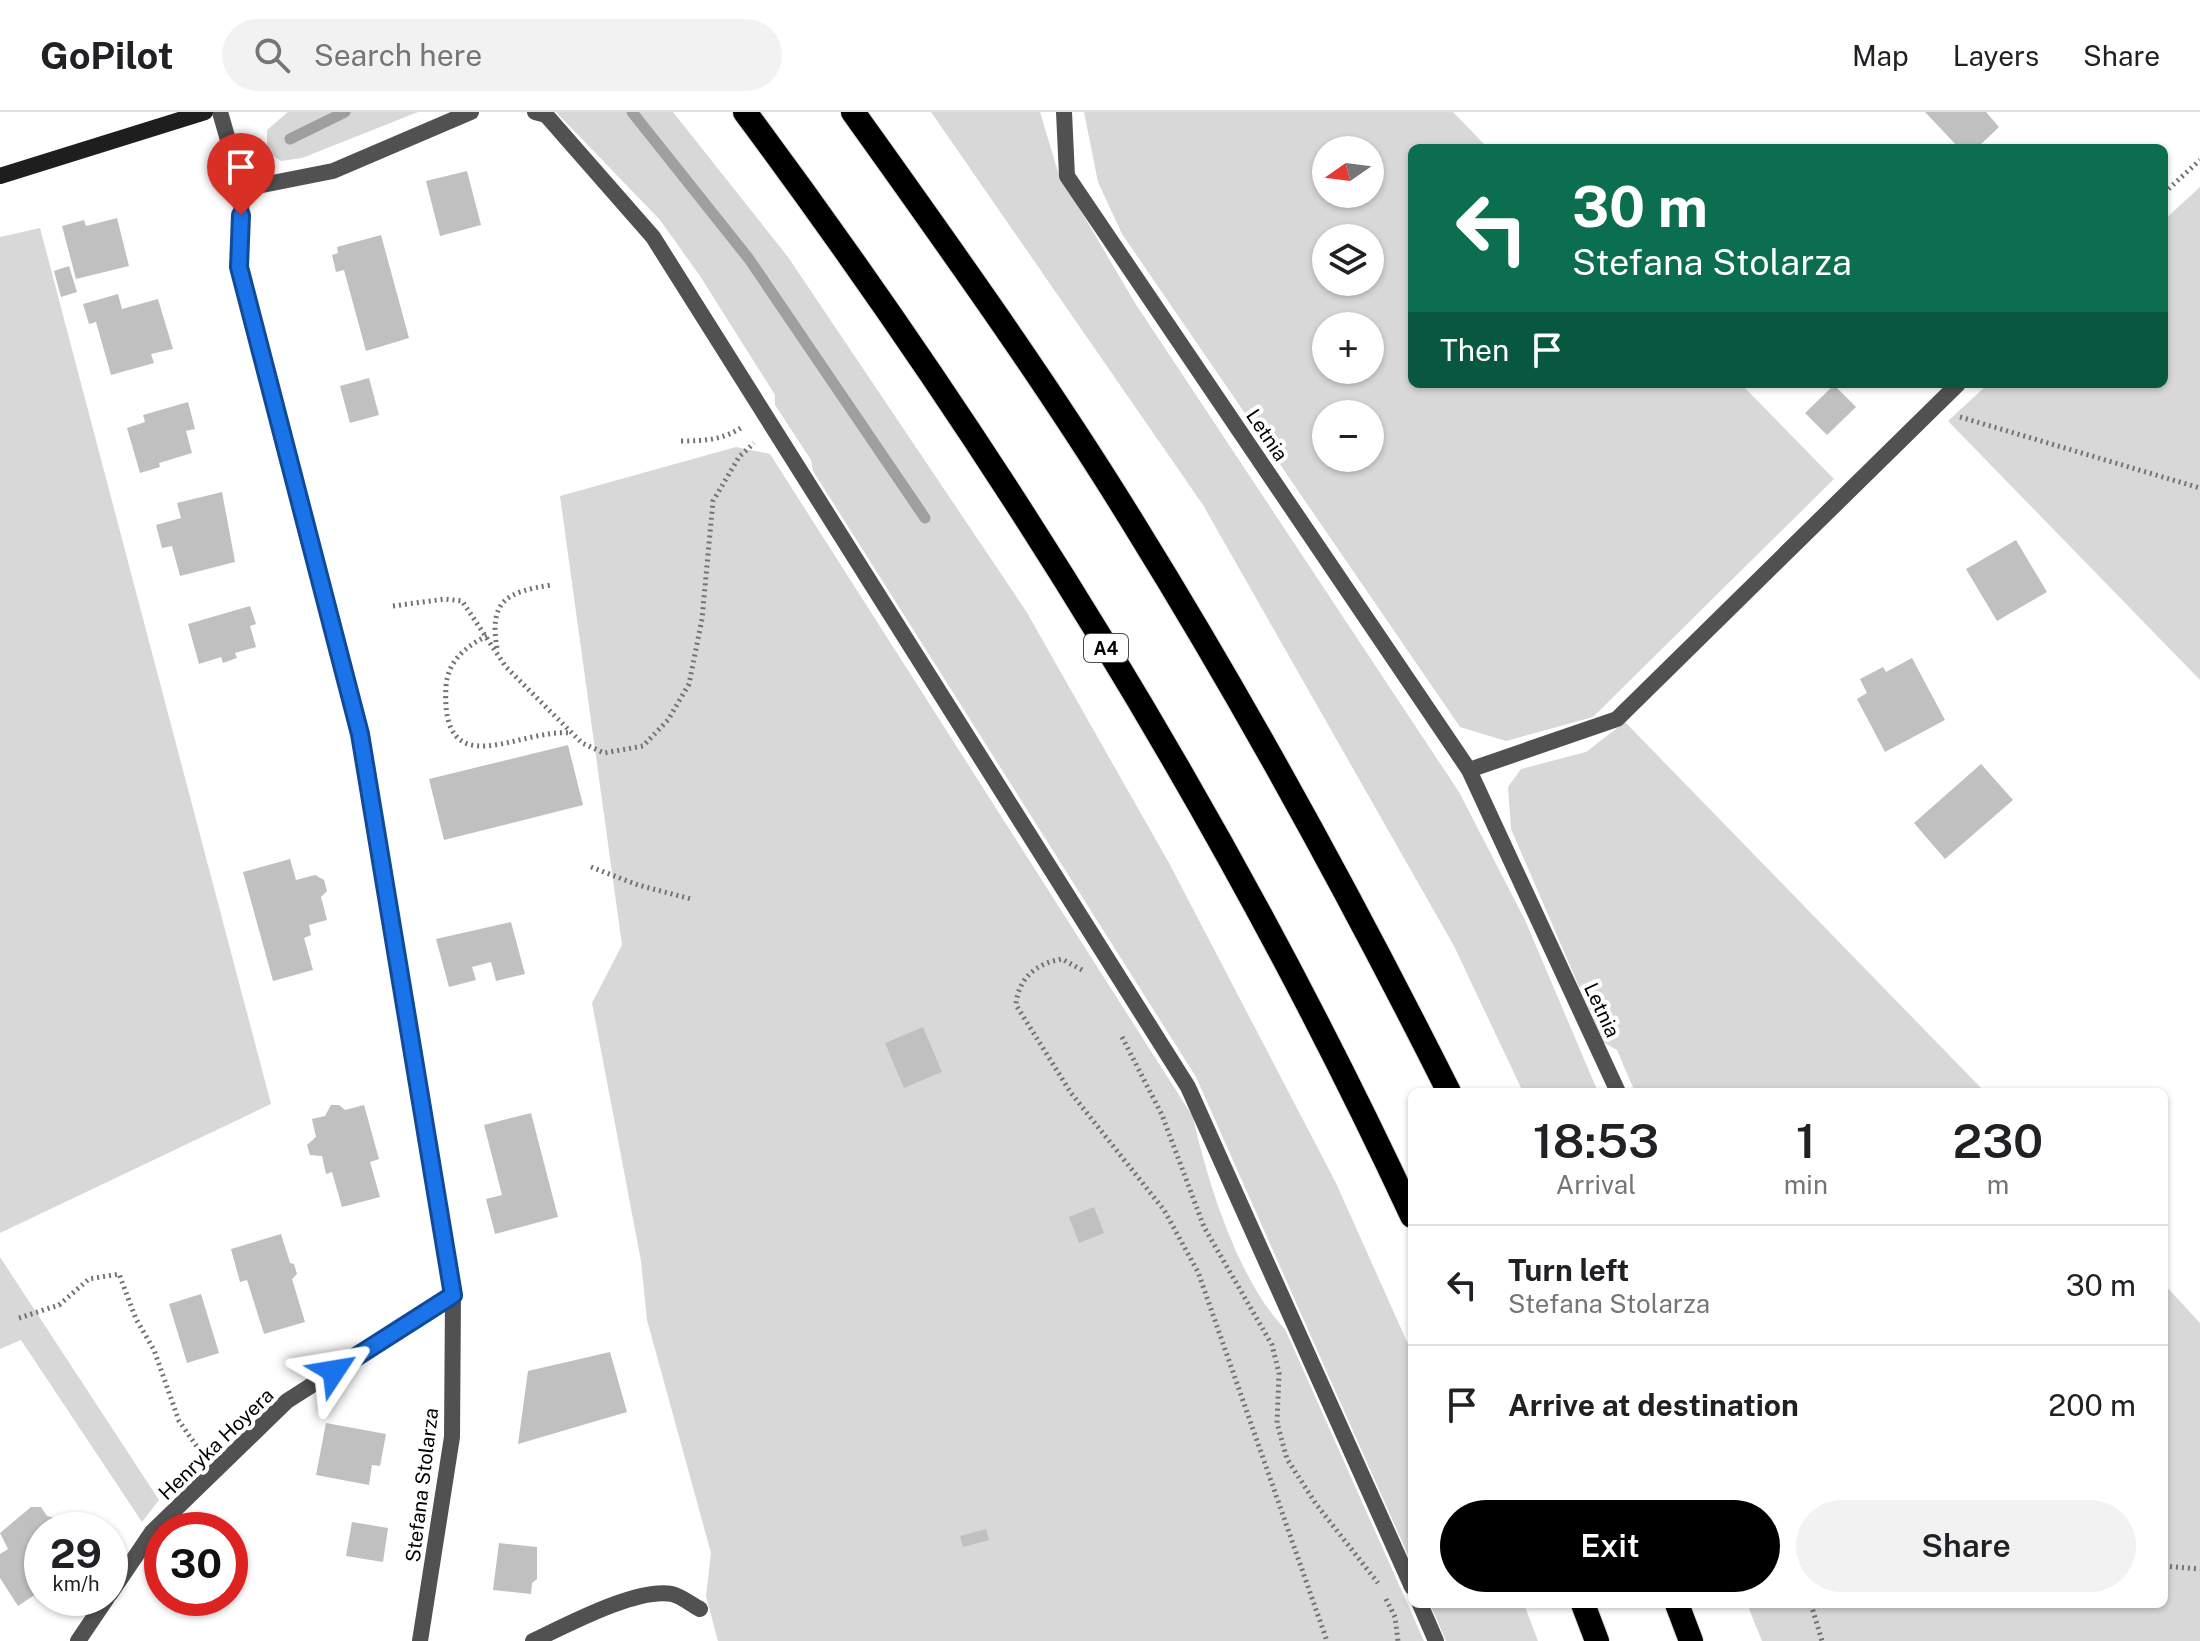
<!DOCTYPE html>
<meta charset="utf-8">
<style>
body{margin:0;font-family:"Public Sans",sans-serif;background:#f2f2f2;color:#202124;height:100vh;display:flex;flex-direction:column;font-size:30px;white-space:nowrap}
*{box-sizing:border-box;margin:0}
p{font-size:26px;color:#757577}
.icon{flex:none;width:44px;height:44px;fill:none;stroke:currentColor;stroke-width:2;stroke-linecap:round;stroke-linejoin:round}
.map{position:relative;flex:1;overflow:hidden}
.side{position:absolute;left:1408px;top:976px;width:760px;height:520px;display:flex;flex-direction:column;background:#fff;border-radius:12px;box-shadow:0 2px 6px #0004}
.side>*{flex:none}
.hud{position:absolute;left:1408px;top:32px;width:760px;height:244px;border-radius:12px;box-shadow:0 2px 6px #0004;background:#0b6e4f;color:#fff;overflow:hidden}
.needle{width:52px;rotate:256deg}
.buttons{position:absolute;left:1312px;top:24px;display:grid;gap:16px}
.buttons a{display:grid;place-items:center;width:72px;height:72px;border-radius:50%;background:#fff;box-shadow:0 2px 6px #0004;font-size:40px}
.speed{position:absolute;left:24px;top:1400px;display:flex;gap:16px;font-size:40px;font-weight:700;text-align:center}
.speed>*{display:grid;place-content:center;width:104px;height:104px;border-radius:50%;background:#fff;box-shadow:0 2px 6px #0004;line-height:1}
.speed small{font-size:20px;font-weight:400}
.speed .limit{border:12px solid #d22;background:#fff;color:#111}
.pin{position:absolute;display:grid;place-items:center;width:68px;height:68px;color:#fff;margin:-82px -34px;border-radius:50% 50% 50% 0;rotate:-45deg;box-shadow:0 0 8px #0007}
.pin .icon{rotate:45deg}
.me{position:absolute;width:88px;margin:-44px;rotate:57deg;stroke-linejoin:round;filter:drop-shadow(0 0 6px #0008)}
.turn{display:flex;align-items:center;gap:28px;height:168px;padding:0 32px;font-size:36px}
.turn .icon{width:104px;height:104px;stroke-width:2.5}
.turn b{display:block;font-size:56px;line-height:68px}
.then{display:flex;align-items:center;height:76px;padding:0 32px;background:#0003;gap:16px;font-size:30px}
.eta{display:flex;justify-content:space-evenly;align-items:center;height:136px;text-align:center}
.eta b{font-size:48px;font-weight:600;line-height:56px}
.action{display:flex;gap:16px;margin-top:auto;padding:16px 32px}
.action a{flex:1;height:92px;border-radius:48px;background:#000;color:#fff;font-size:32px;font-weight:600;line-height:92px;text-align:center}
.action a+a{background:#f2f2f2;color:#202124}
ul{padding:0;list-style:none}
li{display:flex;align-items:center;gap:24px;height:120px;padding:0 32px;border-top:2px solid #e0e0e0}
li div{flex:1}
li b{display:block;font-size:30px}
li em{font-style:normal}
header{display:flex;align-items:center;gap:48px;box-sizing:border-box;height:112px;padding:0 40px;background:#fff;border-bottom:2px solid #e0e0e0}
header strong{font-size:38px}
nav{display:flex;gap:44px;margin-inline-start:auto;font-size:28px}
.search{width:560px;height:72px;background:#f2f2f2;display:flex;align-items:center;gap:20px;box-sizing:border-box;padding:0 28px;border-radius:44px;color:#757577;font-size:30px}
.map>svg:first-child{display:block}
.green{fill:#d8d8d8;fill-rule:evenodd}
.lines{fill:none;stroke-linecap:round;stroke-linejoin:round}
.stream{stroke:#9f9f9f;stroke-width:11}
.building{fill:#c0c0c0}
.highway-casing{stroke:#dbdbdb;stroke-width:26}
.path{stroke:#737373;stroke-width:5;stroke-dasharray:2 4;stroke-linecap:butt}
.lane{stroke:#515151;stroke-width:16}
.street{stroke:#515151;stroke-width:16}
.secondary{stroke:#1e1e1e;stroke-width:16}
.highway{stroke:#000;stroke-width:24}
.route-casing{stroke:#114b97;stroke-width:20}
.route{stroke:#1a73e8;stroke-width:14}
.labels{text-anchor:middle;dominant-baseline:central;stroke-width:8;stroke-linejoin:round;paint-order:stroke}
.shield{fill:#fff;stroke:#4c4c4c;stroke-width:2}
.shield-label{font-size:18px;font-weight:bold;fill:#000}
.street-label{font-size:20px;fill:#000;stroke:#fff}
</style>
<header>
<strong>GoPilot</strong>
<div class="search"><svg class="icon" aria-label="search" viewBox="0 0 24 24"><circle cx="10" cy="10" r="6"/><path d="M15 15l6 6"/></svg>Search here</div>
<nav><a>Map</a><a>Layers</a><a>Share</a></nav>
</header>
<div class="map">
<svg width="2200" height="1529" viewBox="0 0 2200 1529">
<rect width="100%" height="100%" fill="#fff"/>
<g class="green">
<polygon points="288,0 418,0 302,46 281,49 267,40 267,18"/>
<polygon points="556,0 673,0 788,145 1026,499 1169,751 1336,1071 1412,1241 1412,1452 1196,965 813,359 811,348 775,293 775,283 700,164 660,108"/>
<polygon points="931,0 1040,0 1058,60 1135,191 1459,680 1525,808 1598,980 1523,980 1454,834 1203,393"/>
<path d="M1084,0h369l35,36h-76v236h329l93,95 -241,238 -87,24 -46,-14 -338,-493 -24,-52zM1326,38h44v44h-44zM1326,126h44v44h-44zM1326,214h44v44h-44zM1326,302h44v44h-44z"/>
<polygon points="2200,75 2200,568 1948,309 1988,272 2164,272 2164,108"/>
<polygon points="40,116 271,992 0,1121 0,125"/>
<path d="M736,335l34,7 423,663c14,64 46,165 92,212l139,312h-706l-12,-45 5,-43 -64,-233 -6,-59 -49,-258 30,-58 -62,-449z"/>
<polygon points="1625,610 1985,980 1635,980 1617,938 1603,930 1511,717 1508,675 1521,657 1586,640"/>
<polygon points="0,1145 159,1388 142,1410 21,1228 0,1237"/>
<polygon points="2164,1172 2200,1211 2200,1529 1762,1529 1747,1492 2164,1492"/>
<polygon points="1430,1492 1524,1492 1538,1529 1446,1529"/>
</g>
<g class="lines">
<g class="stream">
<polyline points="632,0 749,147 925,406"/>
<polyline points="290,27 345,0"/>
</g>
</g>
<g class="building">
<polygon points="1925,0 1986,0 1999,15 1977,36 1959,36"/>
<polygon points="467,59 481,113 440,124 426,69"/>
<polygon points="117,106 129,154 76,167 62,114 84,108 86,114"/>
<polygon points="381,123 409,226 366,239 344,158 336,160 332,143 338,141 337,135"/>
<polygon points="69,154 77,180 61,185 54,159"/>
<polygon points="118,182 122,197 158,187 173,237 151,242 154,251 111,263 96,210 89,212 83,192"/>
<polygon points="369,266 379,303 350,311 340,274"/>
<polygon points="1834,273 1856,295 1827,323 1805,301"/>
<polygon points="188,290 195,317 186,319 192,341 159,351 160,355 140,361 127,316 145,310 143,303"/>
<polygon points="222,380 235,450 180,464 172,434 162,436 156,413 181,406 177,391"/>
<polygon points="2016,428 2047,480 1997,509 1966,457"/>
<polygon points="250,494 256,512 250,514 256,535 235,541 237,546 223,551 221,545 199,552 188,512"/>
<polygon points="1912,546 1945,608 1885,640 1857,587 1867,581 1860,567 1883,555 1886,560"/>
<polygon points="568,633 583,693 444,728 429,667"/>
<polygon points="1981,652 2013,688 1945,747 1914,711"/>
<polygon points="290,747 296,768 315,763 324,768 327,779 321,785 327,808 309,813 311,823 304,826 313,858 273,869 243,760"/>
<polygon points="511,810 525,862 496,869 491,850 472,855 476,868 449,875 436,827"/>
<polygon points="923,915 942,960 904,976 885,931"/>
<polygon points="331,993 339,993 345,998 364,993 379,1047 370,1050 380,1085 342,1095 332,1060 326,1062 322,1044 310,1043 307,1033 316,1025 312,1007 325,1004"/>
<polygon points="531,1001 558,1105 495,1122 486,1087 502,1083 484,1013"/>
<polygon points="1094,1095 1104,1121 1079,1131 1069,1105"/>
<polygon points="281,1122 290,1151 294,1152 297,1162 292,1167 305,1210 264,1222 247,1168 240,1170 231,1137"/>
<polygon points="201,1182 219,1241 187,1251 169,1192"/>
<polygon points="610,1240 627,1300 518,1332 528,1259"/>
<polygon points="326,1311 386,1322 380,1354 372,1353 369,1373 316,1363"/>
<polygon points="31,1395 41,1395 47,1404 59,1407 65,1403 75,1413 74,1418 42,1418 42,1478 18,1494 0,1466 0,1442 8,1437 0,1421"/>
<polygon points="352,1410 388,1416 383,1450 346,1444"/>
<polygon points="986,1417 989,1428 963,1435 960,1424"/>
<polygon points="499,1431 537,1435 537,1467 532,1471 531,1482 493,1478"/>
</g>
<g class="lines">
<g class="highway-casing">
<g id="highway">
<path d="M745,0c257,346 485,713 667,1104"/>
<path d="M853,0c97,136 195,272 282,414 114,184 217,373 314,566"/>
<polyline points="1583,1492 1597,1529"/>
<polyline points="1677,1492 1691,1529"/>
</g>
</g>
<g class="path">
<polyline points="2164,81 2200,48"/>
<polyline points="1960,305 2200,376"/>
<path d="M681,329c24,0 42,-1 63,-15"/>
<polyline points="393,494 445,487 462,489 506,555 582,631 604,641 643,634 668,608 689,572 702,507 713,389 739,345 754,331"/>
<path d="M487,524c-21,10 -39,25 -41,50 -6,102 73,42 124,47"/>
<path d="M497,536c-8,-47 9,-56 54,-63"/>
<polyline points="591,755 638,773 691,787"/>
<path d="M1082,858l-20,-11c-25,4 -44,19 -46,46l55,88 93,117 34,62 129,369"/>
<polyline points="1122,925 1162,1003 1204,1115 1272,1233 1279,1261 1277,1311 1287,1347 1316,1392 1378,1471"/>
<polyline points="19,1206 59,1193 89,1167 119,1162 136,1207 154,1238 179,1309 200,1339"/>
<polyline points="2164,1454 2200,1457"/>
<polyline points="1386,1487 1395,1505 1398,1529"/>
<polyline points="1811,1492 1822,1529"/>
</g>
<g class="lane">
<polyline points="1469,658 1618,980"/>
<path d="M533,1529c32,-15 104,-54 139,-47 9,2 20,11 28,15"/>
</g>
<g class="street">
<polyline points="220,0 242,77 239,155 360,622 453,1183 452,1325 420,1529"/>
<polyline points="535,0 546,3 653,125 1188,975 1412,1475"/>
<polyline points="1064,0 1067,64 1469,658 1617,607 1958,272"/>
<polyline points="242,77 333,59 471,0"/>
<polyline points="110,1482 152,1420 287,1289 453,1183"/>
<polyline points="1420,1492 1436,1529"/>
<polyline points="78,1529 107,1486"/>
</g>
<polyline class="secondary" points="0,64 205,0"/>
<use href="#highway" class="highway"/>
</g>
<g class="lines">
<g class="route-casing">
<polyline id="route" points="241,103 239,155 360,622 453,1183 334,1259"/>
</g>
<use href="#route" class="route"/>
</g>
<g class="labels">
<rect class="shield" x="1084" y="522" width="44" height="28" rx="6"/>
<g class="shield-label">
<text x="1106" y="536">A4</text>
</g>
<g class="street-label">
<text transform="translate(1267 323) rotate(56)">Letnia</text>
<text transform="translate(1602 898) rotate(65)">Letnia</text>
<text transform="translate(216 1332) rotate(-44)">Henryka Hoyera</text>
<text transform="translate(422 1373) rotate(-83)">Stefana Stolarza</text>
</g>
</g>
</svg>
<div class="buttons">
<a><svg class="needle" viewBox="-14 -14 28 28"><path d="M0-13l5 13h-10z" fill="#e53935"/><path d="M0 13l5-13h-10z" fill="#757577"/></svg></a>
<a><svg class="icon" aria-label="layers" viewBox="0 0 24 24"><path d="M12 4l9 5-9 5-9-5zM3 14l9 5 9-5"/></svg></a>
<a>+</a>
<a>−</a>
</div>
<div class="speed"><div>29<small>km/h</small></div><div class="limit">30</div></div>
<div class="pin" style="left:241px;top:103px;background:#d93025"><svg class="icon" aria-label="arrive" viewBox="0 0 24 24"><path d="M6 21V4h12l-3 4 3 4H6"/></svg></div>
<svg class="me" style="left:334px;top:1259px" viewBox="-20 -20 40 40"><path d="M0-17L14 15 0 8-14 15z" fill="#1a73e8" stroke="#fff" stroke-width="4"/></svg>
<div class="hud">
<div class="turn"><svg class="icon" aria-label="left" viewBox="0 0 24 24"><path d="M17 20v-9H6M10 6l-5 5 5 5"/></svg><div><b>30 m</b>Stefana Stolarza</div></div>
<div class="then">Then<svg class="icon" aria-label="arrive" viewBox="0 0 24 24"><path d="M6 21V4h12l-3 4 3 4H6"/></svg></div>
</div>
<section class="side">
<div class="eta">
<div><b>18:53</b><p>Arrival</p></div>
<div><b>1</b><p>min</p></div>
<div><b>230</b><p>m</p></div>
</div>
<ul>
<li><svg class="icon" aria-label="left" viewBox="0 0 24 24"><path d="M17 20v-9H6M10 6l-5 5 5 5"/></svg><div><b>Turn left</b><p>Stefana Stolarza</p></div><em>30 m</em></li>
<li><svg class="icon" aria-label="arrive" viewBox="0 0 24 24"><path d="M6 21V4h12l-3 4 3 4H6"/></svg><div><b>Arrive at destination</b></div><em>200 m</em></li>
</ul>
<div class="action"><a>Exit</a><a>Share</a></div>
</section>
</div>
